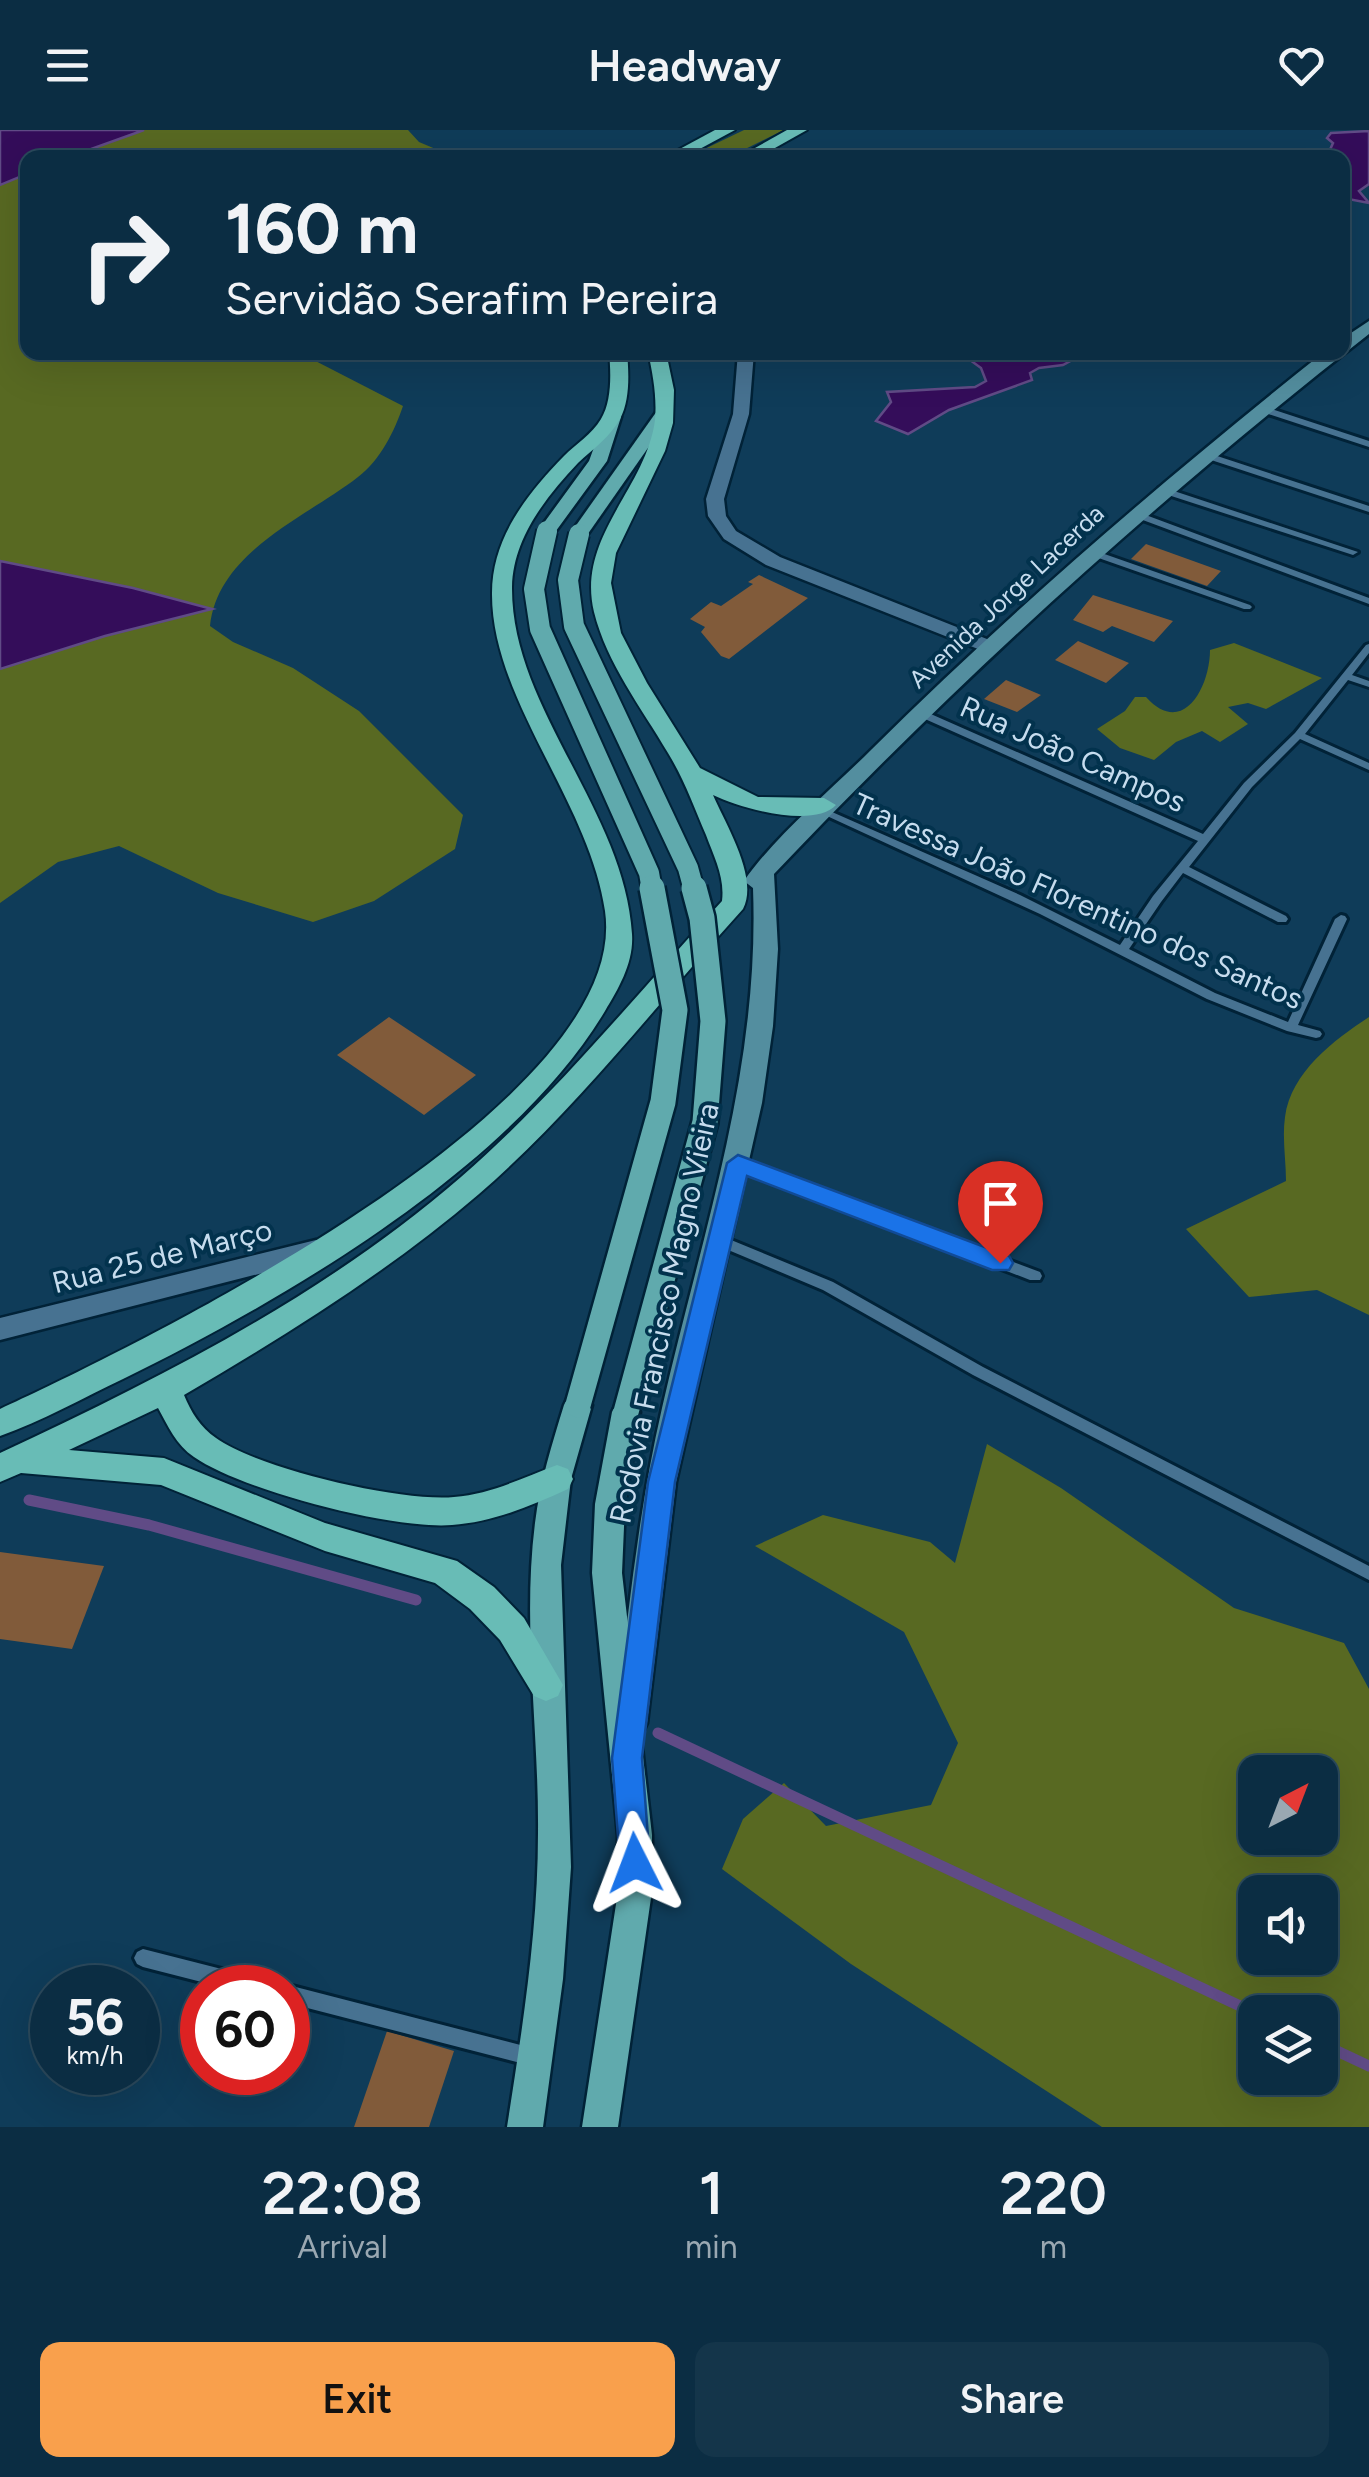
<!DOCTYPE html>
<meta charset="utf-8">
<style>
body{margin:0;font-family:Figtree,sans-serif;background:#14354a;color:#f1f3f6;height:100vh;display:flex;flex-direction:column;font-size:38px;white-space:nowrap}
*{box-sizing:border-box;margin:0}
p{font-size:32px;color:#9aa8b2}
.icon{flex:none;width:55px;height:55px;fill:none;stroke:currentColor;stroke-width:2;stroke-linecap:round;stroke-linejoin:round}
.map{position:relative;height:1997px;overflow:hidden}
.sheet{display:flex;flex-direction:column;background:#0b2d43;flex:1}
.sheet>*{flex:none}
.banner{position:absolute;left:20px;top:20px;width:1330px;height:210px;border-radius:20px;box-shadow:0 10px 40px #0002,0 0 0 2px #2b495c;background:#0b2d43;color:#f1f3f6;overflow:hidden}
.needle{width:65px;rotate:42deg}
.fabs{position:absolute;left:1238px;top:1625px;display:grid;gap:20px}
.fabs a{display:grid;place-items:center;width:100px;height:100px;border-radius:20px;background:#0b2d43;box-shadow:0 10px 40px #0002,0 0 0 2px #2b495c;font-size:50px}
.speed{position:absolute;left:30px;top:1835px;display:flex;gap:20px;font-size:50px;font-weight:700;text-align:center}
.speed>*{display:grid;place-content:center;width:130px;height:130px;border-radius:50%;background:#0b2d43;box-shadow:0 10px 40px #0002,0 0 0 2px #2b495c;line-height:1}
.speed small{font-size:25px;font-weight:400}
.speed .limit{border:15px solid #d22;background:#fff;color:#111}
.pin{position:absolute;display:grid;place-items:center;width:85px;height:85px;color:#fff;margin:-102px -42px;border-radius:50% 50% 50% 0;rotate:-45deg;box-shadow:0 0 10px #0007}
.pin .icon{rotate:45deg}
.me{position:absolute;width:110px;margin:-55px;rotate:357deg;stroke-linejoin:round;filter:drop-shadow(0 0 8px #0008)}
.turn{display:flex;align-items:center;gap:35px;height:210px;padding:0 40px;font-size:45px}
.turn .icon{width:130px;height:130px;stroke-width:2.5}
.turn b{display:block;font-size:70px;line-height:85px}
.eta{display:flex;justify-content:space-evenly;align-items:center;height:170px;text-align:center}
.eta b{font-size:60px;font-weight:600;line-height:70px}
.action{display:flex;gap:20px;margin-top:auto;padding:20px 40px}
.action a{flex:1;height:115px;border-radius:20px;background:#f9a04c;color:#111;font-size:40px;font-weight:600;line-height:115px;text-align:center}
.action a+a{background:#14354a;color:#f1f3f6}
header{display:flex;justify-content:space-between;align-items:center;height:130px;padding:0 40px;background:#0b2d43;font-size:45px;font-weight:600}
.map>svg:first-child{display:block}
.green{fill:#586922;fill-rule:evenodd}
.water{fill:#340d5a;stroke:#604b86;stroke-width:2.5}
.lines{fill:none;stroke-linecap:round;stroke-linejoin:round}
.stream{stroke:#604b86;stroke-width:11}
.building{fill:#815b3a}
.service-casing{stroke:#012237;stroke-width:6}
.minor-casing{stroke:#012237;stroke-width:5}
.secondary-casing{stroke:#012237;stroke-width:5}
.primary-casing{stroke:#012237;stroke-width:5}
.trunk-casing{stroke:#012237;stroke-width:4}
.service{fill:#477291;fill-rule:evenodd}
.minor{fill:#477291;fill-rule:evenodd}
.secondary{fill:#538e9f;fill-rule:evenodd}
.primary{fill:#60aaad;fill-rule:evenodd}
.trunk{fill:#68bcb6;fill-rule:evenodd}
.primary-bridge-far1-casing{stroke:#012237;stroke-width:24;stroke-linecap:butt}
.primary-bridge-casing{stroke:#012237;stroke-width:30;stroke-linecap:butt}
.primary-bridge-far1{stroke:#60aaad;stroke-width:20}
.primary-bridge{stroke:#60aaad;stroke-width:25}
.route{fill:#1a73e8;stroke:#114b97;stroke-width:2.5}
.labels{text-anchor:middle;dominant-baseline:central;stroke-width:8;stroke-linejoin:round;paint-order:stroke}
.far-street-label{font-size:25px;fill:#c6dcee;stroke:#02324d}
.street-label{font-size:30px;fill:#c6dcee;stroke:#02324d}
</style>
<header><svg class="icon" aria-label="menu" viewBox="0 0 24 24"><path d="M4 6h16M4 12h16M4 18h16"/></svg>Headway<svg class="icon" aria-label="heart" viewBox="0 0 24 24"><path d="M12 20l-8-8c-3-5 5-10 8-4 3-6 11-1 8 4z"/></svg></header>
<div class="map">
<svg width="1369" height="1997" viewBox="0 0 1369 1997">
<rect width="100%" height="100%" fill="#0f3c59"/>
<g class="green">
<polygon points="144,0 408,0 419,12 438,20 437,28 69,28"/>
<polygon points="744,0 784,0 729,27 688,27"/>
<path d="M27,44l1,178 272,1 103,53c-8,24 -23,55 -45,71 -51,40 -140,74 -148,149l23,16 60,26 66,43 104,104 -8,34 -81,52 -61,21 -95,-29 -99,-47 -61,16 -58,41v-234l105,-33 104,-27 -76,-21 -133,-27v-376z"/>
<path d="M1234,513l88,35 -56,31 -18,-6 -20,4 20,17 -28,18 -18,-11 -26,11 -22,18 -34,-12 -23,-19 28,-18 10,-14h11c37,41 64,-10 64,-47z"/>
<path d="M1369,887v298l-52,-25 -68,7 -63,-68 100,-48c0,-21 -4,-43 -1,-64 6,-45 49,-77 84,-100z"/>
<path d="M987,1314l74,44 173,120 110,35 25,46v438h-267l-251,-163 -129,-95 21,-50 41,-36 42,43 105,-21 27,-62 -54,-111 -149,-86 68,-31 107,27 25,21zM1320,1642v66h-65v-66zM1320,1762v66h-65v-66zM1320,1882v66h-65v-66z"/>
</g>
<g class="water">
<polygon points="0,0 144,0 69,27 28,28 27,44 0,55"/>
<polygon points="1369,1 1369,54 1359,61 1369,73 1343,68 1342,28 1320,27 1328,24 1333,13 1327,8 1331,3"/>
<polygon points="984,223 1085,223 1063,235 1039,238 1030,243 1032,250 949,280 908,304 876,291 891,272 887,262 975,257 986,251 981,238 970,230"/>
<polygon points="0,431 133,458 212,479 105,506 0,539"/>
</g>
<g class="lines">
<g class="stream">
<polyline points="29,1370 149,1395 416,1470"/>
<polyline points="658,1603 1255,1883"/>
<polyline points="1320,1913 1369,1936"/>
</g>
</g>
<g class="building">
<polygon points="1146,414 1221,441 1207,456 1131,429"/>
<polygon points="759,445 808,468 729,529 721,526 701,502 705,497 690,489 711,472 721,476 753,454 748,452"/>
<polygon points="1093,465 1173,491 1154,512 1112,496 1103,502 1073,490"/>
<polygon points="1078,511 1129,533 1106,553 1055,530"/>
<polygon points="1006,550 1041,565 1017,582 984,569"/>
<polygon points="389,887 476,945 424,985 337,925"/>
<polygon points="0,1422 104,1436 72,1519 0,1509"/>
<polygon points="387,1901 454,1921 429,1997 354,1997"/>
</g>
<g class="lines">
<g class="service-casing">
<g id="service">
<polygon points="1262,276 1369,311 1369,317 1259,281 1258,279"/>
<polygon points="1205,322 1369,376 1369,382 1202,327 1201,325"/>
<polygon points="1159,358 1165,358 1358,422 1353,425 1350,424 1159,362"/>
<polygon points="1135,381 1369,468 1369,474 1132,386 1132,382"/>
<polygon points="1093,420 1250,475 1252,477 1250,479 1244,479 1090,425 1088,423"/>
<polygon points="1369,514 1369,523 1352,545 1369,551 1369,557 1348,550 1305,604 1369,633 1369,640 1300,609 1252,657 1189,737 1286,786 1288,789 1286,792 1278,792 1183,743 1161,772 1129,819 1215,863 1288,892 1335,789 1341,785 1345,786 1347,789 1298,895 1320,901 1322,904 1320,907 1316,908 1287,901 1207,869 1040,784 814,680 819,677 823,678 1020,765 1120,815 1153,766 1198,711 916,585 916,581 924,581 1203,704 1244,653 1295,603 1366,515"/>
<polygon points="738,1028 1040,1142 1042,1146 1040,1150 1030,1150 734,1036 732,1033 734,1030"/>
<polygon points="719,1105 833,1152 983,1237 1369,1436 1369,1450 973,1245 823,1160 714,1114 712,1110 714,1106"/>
<polygon points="143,1819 261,1849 267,1852 269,1858 225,1858 143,1837 137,1834 134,1828 137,1822"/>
<polygon points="288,1855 532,1918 538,1921 541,1927 538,1933 532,1936 288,1873 288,1858 283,1858"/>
</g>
</g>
<g class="minor-casing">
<g id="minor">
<polygon points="738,222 754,222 749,284 724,369 726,386 736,401 780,427 997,513 997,521 983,521 766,435 724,409 708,386 706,369 733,284"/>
<polygon points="316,1110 325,1113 329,1120 325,1127 0,1210 0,1188"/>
</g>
</g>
<g class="secondary-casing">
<path id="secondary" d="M1369,191v13c-210,164 -410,345 -595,540l4,75 -5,77 -11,77 -86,379 -29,241 -5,11 -11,4 -11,-4 -5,-11c13,-106 23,-211 47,-315 40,-176 98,-337 91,-520l-9,-7c30,-44 88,-92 127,-131 143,-142 296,-273 453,-398h18v-13z"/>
</g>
<g class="primary-casing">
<g id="primary">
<polygon points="657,281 671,285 585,408 573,408 570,404"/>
<polygon points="613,282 621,287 607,331 553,405 541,405 538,401 589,331 605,287"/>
<path d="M578,1263l10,4 4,8 -21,74 -10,86 10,302 -8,112 -20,148h-36c15,-97 31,-195 31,-294 1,-103 -16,-207 -3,-310 5,-41 17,-79 29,-118l4,-8z"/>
<polygon points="626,1270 636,1274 640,1282 625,1374 622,1443 652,1705 652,1761 618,1997 582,1997 618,1761 618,1705 592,1443 595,1374 612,1282 616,1274"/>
</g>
</g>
<g class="trunk-casing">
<g id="trunk">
<polygon points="715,0 735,0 683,28 663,28"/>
<polygon points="787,0 807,0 757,28 737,28"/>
<path d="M609,222h18c2,22 3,48 -7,67 -10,18 -27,30 -42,44 -32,34 -65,75 -66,124 -1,121 112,222 120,347 2,28 -13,54 -27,77 -93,156 -321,289 -482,368 -40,19 -81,42 -123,57v-27c147,-68 633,-306 605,-498 -16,-110 -114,-212 -113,-318 0,-55 35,-99 72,-137 12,-12 28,-22 37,-37 11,-18 10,-46 8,-67z"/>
<path d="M648,222h18l8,38 -1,33 -8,28 -49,102 -5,30 10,50 26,50 53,85 58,29 66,1 12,7c-22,24 -97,3 -123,-10 13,30 46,83 30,114 -86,95 -167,201 -264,285 -91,78 -193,141 -295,201 7,17 16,32 32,43 43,31 185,64 238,59 37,-3 68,-19 103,-32l11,4 5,10 -5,10c-37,17 -75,33 -116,36 -58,5 -211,-35 -258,-68 -18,-12 -26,-31 -36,-49l-89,42 95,8 161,65 132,38 37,26 30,31 39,67 -5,11 -12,5 -12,-5 -34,-56 -30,-31 -35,-26 -110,-32 -164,-66 -140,-12 -21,9v-29c163,-76 325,-158 461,-276 95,-83 176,-183 261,-276 3,-24 -8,-44 -16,-66 -12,-28 -22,-56 -38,-82 -27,-46 -61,-89 -74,-141 -18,-75 52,-123 61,-192 2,-23 -2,-45 -7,-68z"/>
</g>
</g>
<use href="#service" class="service"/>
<use href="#minor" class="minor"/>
<use href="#secondary" class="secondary"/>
<use href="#primary" class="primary"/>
<use href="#trunk" class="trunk"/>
<g class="primary-bridge-far1-casing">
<g id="primary-bridge-far1">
<polyline points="547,401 534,459 540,499 649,743 652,760"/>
<polyline points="579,404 568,450 574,496 688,738 694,760"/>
</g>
</g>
<g class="primary-bridge-casing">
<g id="primary-bridge">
<polyline points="578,1275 663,972 675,880 652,758"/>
<polyline points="626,1282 705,992 713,891 702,788 694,758"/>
</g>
</g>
<use href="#primary-bridge-far1" class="primary-bridge-far1"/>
<use href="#primary-bridge" class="primary-bridge"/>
</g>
<polygon class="route" points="738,1025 1009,1126 1013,1133 1009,1140 992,1140 747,1046 675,1352 642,1628 650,1733 646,1744 635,1748 624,1744 620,1733 612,1628 648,1352 727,1033"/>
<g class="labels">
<g class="far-street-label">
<text transform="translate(1006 466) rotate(-43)">Avenida Jorge Lacerda</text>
</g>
<g class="street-label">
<text transform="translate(1073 624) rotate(24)">Rua João Campos</text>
<text transform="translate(1078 771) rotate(24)">Travessa João Florentino dos Santos</text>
<text transform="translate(162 1126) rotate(-14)">Rua 25 de Março</text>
<text transform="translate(664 1183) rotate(-78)">Rodovia Francisco Magno Vieira</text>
</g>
</g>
</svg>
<div class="fabs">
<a><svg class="needle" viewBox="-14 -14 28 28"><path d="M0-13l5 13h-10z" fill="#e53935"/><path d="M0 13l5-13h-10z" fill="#9aa8b2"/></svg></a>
<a><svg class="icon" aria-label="sound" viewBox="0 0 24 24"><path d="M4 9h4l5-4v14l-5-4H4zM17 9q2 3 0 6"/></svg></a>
<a><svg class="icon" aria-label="layers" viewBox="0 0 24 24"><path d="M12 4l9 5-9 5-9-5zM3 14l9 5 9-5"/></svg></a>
</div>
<div class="speed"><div>56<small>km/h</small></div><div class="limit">60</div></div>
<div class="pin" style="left:1000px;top:1133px;background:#d93025"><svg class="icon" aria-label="arrive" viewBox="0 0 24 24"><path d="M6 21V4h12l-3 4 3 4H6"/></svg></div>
<svg class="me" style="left:635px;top:1733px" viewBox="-20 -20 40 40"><path d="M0-17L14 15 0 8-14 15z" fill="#1a73e8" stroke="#fff" stroke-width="4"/></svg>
<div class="banner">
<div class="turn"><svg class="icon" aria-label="right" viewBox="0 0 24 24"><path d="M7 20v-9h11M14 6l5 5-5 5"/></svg><div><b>160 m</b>Servidão Serafim Pereira</div></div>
</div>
</div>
<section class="sheet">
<div class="eta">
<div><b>22:08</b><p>Arrival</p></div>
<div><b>1</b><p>min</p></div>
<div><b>220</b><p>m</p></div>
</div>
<div class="action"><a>Exit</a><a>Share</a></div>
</section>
